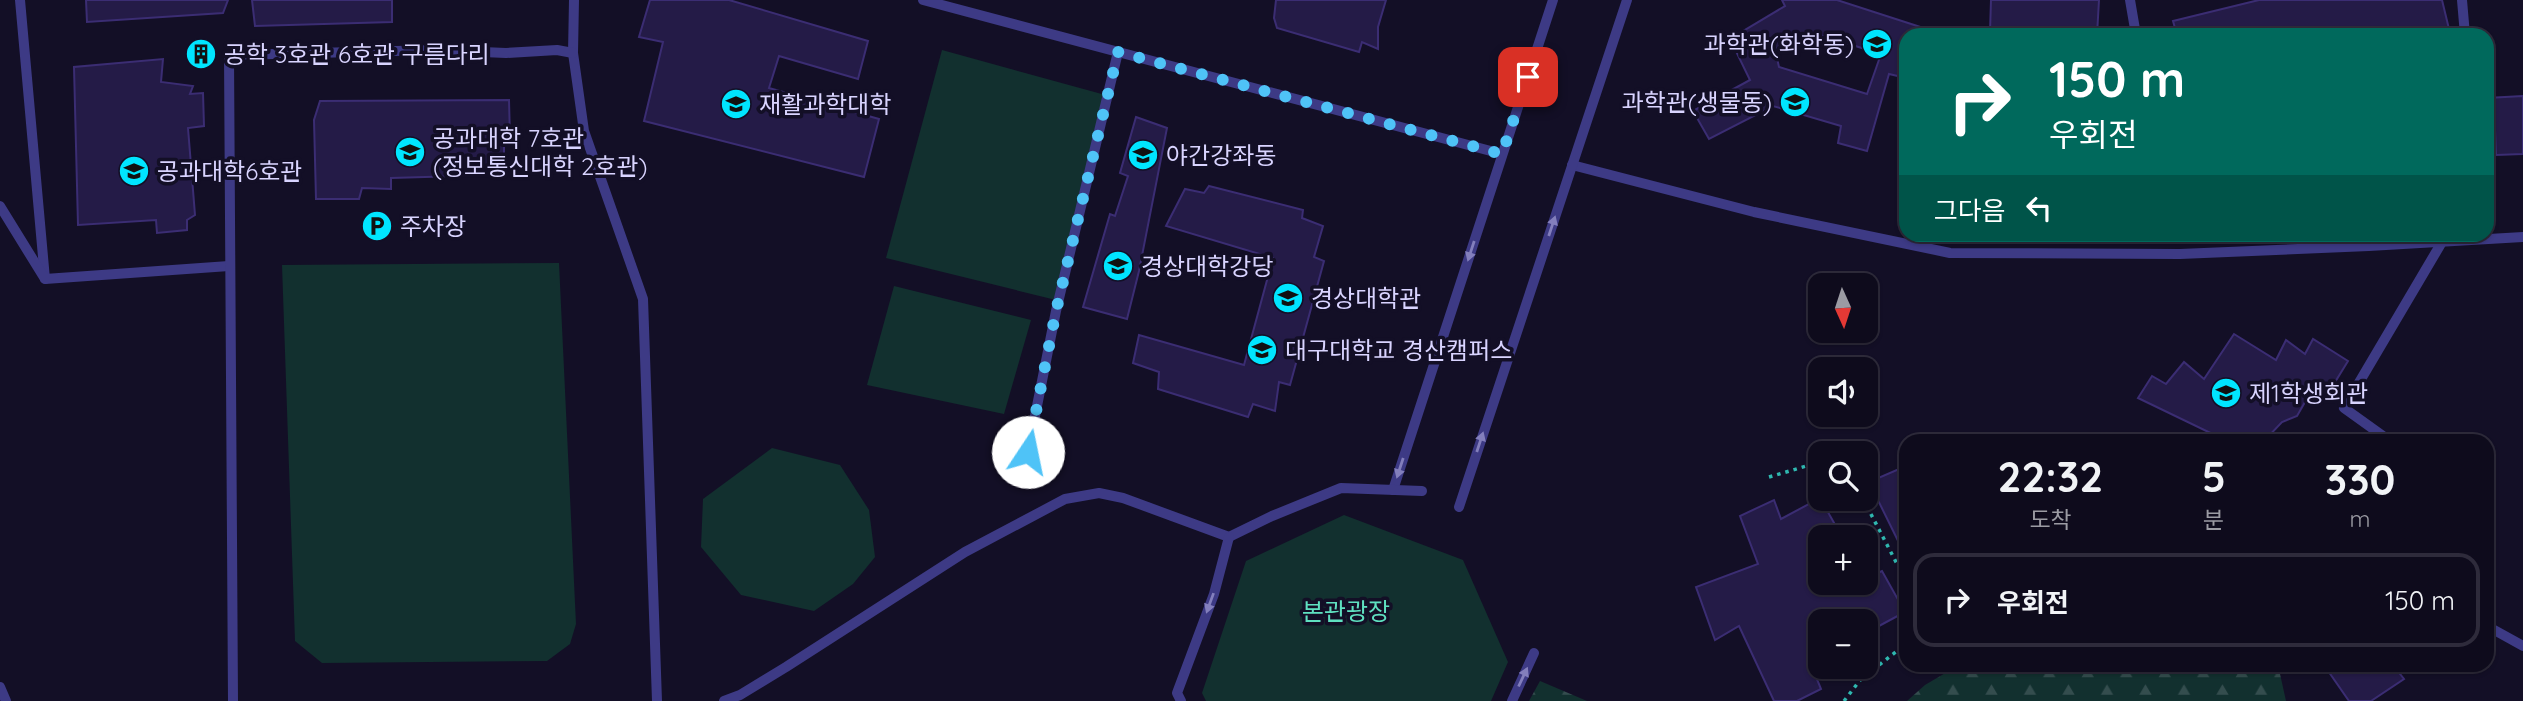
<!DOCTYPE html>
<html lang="ko">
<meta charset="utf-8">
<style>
body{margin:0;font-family:Quicksand,"Noto Sans KR",sans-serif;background:#171425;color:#f1f3f6;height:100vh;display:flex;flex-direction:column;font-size:26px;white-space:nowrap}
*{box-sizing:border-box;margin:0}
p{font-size:23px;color:#9b9ba3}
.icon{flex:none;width:38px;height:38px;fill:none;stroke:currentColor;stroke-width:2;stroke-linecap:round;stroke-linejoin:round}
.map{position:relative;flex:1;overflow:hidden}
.sheet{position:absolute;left:1899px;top:434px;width:595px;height:238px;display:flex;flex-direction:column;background:#0e0b1c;border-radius:21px;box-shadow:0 2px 5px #0004,0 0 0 2px #2e2b3b}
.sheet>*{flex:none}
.top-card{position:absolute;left:1899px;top:28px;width:595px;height:214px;border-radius:21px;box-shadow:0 2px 5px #0004,0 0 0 2px #2e2b3b;background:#00695c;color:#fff;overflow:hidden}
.needle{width:46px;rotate:177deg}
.tools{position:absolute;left:1808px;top:273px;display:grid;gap:14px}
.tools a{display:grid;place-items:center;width:70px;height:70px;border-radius:14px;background:#0e0b1c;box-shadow:0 2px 5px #0004,0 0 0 2px #2e2b3b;font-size:35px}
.pin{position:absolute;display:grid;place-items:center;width:60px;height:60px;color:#fff;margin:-30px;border-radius:14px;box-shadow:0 4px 10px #0006}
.me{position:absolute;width:77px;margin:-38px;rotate:11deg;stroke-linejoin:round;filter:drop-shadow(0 0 5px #0008)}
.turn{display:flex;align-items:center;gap:24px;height:147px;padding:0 35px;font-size:32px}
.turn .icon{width:91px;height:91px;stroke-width:2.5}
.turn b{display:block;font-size:49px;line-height:60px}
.then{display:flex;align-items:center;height:66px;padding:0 35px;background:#0003;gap:14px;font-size:26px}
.eta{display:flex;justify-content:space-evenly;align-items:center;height:119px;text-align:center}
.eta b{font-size:42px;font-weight:700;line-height:49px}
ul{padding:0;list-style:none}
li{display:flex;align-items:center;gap:21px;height:94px;margin:0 14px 10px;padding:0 21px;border:4px solid #2e2b3b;border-radius:21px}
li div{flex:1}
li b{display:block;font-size:26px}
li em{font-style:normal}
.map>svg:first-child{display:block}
.green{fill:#12302f}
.forest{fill:url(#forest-firs)}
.building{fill:#241b47;stroke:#3b2d73;stroke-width:2;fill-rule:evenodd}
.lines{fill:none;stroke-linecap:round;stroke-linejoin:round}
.path{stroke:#2fb8b0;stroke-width:3.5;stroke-dasharray:3.5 5;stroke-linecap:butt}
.service{stroke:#3d3a85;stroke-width:10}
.oneway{fill:#837fbc}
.route{stroke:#4fc3f7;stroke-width:12;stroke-dasharray:0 21.6}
.labels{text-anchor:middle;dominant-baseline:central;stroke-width:7;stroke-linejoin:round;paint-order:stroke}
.poi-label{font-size:24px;fill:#d9d4ff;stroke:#130f26;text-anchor:start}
.park-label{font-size:24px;fill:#5fe0c0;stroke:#130f26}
</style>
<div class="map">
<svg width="2523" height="701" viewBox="0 0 2523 701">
<defs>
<pattern id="forest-firs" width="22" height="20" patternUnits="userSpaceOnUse" patternTransform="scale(1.75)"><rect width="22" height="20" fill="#12302f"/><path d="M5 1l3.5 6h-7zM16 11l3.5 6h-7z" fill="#344d4e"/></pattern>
</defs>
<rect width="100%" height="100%" fill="#130f26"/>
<g class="green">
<polygon points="942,50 1109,96 1060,301 886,258"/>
<polygon points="559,263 576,624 570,644 547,661 322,663 295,641 282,265"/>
<polygon points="894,286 1031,320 1004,414 867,385"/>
<polygon points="772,448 840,465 869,510 875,557 853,584 814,611 741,595 701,547 703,499"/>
<polygon points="1344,515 1463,560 1508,662 1491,701 1206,701 1202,693 1246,561"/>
</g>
<g class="forest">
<polygon points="1959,665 2278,665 2286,701 1907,701 1925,685"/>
<polygon points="1540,681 1587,701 1529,701"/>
</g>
<g class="building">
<polygon points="86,0 228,0 223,13 87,22"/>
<polygon points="252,0 392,0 392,22 255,26"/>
<polygon points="650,0 729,0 868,41 858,79 779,56 769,88 879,119 864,177 644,121 663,42 639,37"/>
<polygon points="1276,0 1386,0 1378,27 1378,49 1362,42 1359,52 1277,28 1274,18"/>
<path d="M1782,0h55l99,32v3h-30v43l-17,-4 -22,77 -29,-8 3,-17 -68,-20 -64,33 -16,-28 57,-31 -20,-41 55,-33zM1807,31l74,23 -14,40 -88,-27 -4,-18z"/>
<polygon points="1991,0 2099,0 2097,35 2033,35 1990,32"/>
<polygon points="2259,0 2442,0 2449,29 2426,35 2177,35 2173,21"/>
<polygon points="163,59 161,82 193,86 190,94 203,93 204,126 188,128 195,215 187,220 187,230 157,233 156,220 78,225 74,67"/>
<polygon points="2523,96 2523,154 2496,155 2495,130 2487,130 2487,98"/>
<polygon points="509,100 510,138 504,143 504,163 496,161 493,175 391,178 391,189 362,188 359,199 316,199 314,120 320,101"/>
<polygon points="1136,117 1167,128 1139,271 1127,319 1083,307 1110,214 1115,216 1128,176 1120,173"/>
<polygon points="1209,186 1303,210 1302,218 1323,226 1314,257 1324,261 1290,385 1279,382 1275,411 1253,404 1248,417 1158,389 1159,372 1133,363 1139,335 1244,365 1273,258 1166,226 1185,189 1204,193"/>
<polygon points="2234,334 2276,360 2286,340 2305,354 2313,339 2348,361 2332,387 2316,383 2297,416 2282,422 2264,441 2227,441 2138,398 2152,376 2166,384 2184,362 2204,379"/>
<polygon points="1906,466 1906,557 1869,482"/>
<polygon points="1820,498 1842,537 1820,537 1820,583 1866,583 1866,578 1882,571 1905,612 1866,633 1866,621 1820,621 1820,657 1810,662 1821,689 1797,701 1774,701 1739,626 1715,640 1696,587 1758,564 1740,516 1774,500 1781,519"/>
<polygon points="2324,665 2393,665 2404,679 2371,701 2349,701"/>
</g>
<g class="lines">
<g class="path">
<polyline points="1769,477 1820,462"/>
<polyline points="1863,499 1906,581"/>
<polyline points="1844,701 1861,679 1906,644"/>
</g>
<g class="service">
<polyline points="20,0 45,279"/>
<polyline points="574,0 573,53 584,131 643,299 657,701"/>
<polyline points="923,0 1502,154"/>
<polyline points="2130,0 2136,35"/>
<polyline points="2462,0 2465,35"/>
<polyline points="1572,165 1754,212 1950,253 2180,254 2369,246 2523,237"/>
<polyline points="0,206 45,279 229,266"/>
<polyline points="2390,441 2344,408 2442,242"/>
<polyline points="1028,451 1056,311 1118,52"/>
<polyline points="1393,490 1553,0"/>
<polyline points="1459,507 1627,0"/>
<polyline points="2487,626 2523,646"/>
<polyline points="0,687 6,701"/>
<polyline points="233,701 229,55 436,50 506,53 557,50 573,53"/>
<polyline points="724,701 740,695 786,667 965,552 1065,499 1099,493 1123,498 1229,537 1272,516 1341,488 1422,491"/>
<polyline points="1181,701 1177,693 1214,594 1229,537"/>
<polyline points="1512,701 1534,653"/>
</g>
</g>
<defs><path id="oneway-solid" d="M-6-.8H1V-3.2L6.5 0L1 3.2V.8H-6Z" transform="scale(1.75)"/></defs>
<g class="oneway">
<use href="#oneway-solid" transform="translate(1552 226) rotate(-72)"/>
<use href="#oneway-solid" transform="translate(1471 251) rotate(108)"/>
<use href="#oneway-solid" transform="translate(1480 442) rotate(-72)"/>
<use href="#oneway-solid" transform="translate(1400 468) rotate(108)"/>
<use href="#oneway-solid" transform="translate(1210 603) rotate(110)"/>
<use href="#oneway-solid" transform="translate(1523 677) rotate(-65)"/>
</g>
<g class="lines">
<polyline class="route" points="1028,452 1056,311 1118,52 1502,154 1528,77"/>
</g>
<defs>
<g id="university-disc" transform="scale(1.575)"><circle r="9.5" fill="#00e5ff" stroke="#130f26"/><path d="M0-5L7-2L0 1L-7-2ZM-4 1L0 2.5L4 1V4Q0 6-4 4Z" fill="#111"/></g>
<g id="building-disc" transform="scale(1.575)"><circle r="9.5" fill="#00e5ff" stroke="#130f26"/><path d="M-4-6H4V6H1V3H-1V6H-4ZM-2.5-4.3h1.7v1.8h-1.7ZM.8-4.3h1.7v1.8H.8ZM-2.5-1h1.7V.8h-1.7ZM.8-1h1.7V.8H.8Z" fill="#111"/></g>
<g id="parking-disc" transform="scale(1.575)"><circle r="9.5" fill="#00e5ff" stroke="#130f26"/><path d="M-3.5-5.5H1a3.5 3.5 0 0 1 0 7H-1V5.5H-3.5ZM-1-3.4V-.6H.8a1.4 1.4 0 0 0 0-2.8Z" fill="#111"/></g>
</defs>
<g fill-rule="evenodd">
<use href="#university-disc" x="1877" y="44"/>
<use href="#building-disc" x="201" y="54"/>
<use href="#university-disc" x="1795" y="102"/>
<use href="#university-disc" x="736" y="104"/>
<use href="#university-disc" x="410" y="152"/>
<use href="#university-disc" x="1143" y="155"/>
<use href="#university-disc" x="134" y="171"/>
<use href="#parking-disc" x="377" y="226"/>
<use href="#university-disc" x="1118" y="266"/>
<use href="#university-disc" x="1288" y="298"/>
<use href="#university-disc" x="1262" y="350"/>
<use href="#university-disc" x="2226" y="393"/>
</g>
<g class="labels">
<g class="poi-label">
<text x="1854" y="44" text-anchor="end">과학관(화학동)</text>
<text x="224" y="54">공학 3호관 6호관 구름다리</text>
<text x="1772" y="102" text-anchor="end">과학관(생물동)</text>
<text x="759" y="104">재활과학대학</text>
<text x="433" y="138">공과대학 7호관<tspan x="433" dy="28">(정보통신대학 2호관)</tspan></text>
<text x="1166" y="155">야간강좌동</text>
<text x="157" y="171">공과대학6호관</text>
<text x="400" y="226">주차장</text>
<text x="1141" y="266">경상대학강당</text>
<text x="1311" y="298">경상대학관</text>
<text x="1285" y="350">대구대학교 경산캠퍼스</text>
<text x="2249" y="393">제1학생회관</text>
</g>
<g class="park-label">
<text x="1346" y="611">본관광장</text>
</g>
</g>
</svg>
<div class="tools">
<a><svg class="needle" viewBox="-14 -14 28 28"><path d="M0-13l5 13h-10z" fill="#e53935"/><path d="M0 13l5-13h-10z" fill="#9b9ba3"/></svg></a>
<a><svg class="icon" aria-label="sound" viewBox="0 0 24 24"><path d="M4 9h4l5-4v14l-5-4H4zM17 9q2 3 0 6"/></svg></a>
<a><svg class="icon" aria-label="search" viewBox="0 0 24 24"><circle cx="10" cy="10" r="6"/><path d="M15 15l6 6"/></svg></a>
<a>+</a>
<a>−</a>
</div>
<div class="pin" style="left:1528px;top:77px;background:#d93025"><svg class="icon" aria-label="arrive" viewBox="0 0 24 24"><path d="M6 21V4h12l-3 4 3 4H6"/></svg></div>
<svg class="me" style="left:1028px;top:452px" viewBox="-20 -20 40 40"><circle r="19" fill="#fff"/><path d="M0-13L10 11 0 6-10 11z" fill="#4fc3f7"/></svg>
<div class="top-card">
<div class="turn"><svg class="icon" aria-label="right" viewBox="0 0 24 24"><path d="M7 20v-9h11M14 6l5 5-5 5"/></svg><div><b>150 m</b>우회전</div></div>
<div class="then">그다음<svg class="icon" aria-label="left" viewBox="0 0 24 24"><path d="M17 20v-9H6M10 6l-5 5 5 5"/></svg></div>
</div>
<section class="sheet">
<div class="eta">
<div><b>22:32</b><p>도착</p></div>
<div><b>5</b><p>분</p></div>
<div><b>330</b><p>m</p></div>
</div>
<ul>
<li><svg class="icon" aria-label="right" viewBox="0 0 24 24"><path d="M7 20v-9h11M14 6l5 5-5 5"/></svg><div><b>우회전</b></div><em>150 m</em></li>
</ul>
</section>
</div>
